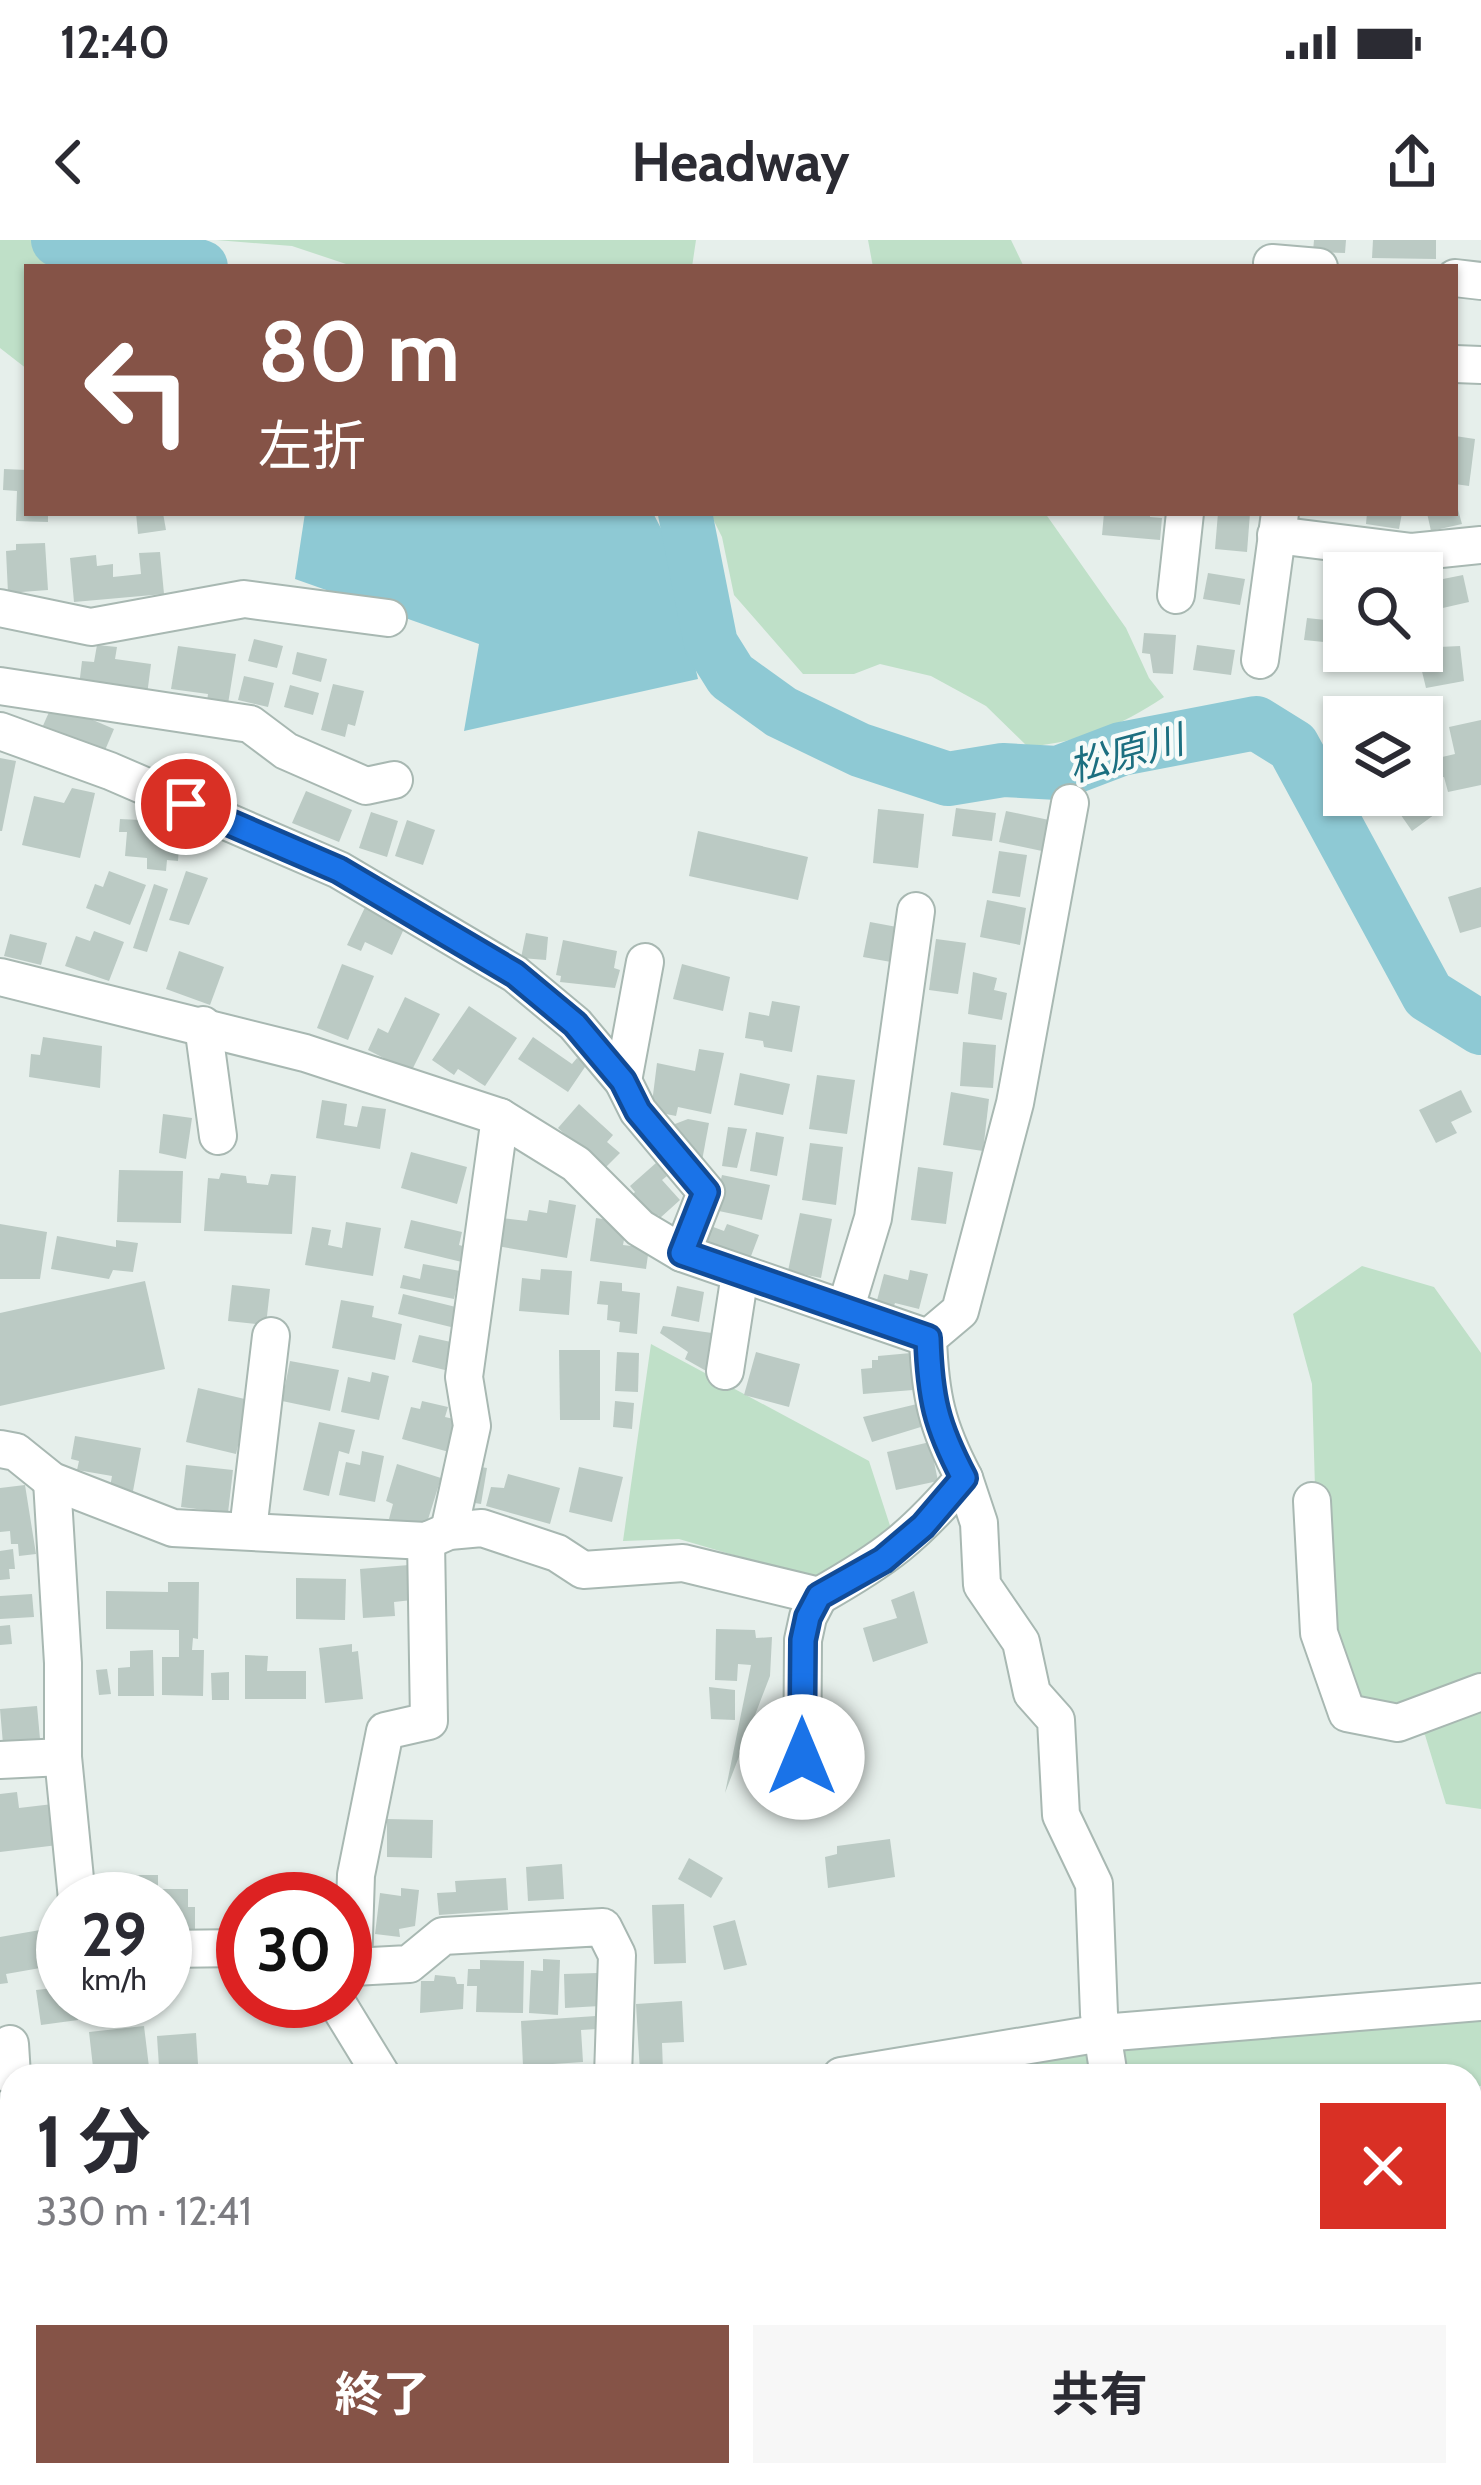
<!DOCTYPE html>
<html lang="ja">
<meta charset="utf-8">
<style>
body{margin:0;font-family:Cabin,"Noto Sans JP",sans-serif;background:#f7f7f7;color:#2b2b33;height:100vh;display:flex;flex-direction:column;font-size:45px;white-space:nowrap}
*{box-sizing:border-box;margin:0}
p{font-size:39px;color:#7c7c81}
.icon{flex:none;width:66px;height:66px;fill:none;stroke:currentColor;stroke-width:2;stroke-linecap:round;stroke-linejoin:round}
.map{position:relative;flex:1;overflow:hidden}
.side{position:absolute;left:0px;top:1824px;width:1482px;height:423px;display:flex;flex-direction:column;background:#fff;border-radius:36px 36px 0 0;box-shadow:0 3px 9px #0004}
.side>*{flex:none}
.banner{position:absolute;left:24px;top:24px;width:1434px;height:252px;border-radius:0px;box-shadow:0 3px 9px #0004;background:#855347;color:#fff;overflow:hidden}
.fabs{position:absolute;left:1323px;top:312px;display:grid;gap:24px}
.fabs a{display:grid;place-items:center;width:120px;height:120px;border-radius:0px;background:#fff;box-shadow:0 3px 9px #0004;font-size:60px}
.speed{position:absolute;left:36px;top:1632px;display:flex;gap:24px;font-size:60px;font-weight:700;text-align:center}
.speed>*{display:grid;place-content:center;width:156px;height:156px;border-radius:50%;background:#fff;box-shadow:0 3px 9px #0004;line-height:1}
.speed small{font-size:30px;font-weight:400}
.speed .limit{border:18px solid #d22;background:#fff;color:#111}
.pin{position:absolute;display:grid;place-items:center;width:102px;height:102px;color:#fff;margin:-51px;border:6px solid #fff;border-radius:50%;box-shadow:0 3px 12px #0007}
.me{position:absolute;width:132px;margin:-66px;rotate:0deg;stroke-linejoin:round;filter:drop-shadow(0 0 9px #0008)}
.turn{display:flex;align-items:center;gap:42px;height:252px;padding:0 36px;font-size:54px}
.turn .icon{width:156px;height:156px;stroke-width:2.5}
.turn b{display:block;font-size:84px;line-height:102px}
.round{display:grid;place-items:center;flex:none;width:126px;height:126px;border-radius:0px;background:#f7f7f7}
.summary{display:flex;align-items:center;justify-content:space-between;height:204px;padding:0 36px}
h1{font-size:72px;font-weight:700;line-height:90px}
.action{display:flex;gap:24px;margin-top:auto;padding:24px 36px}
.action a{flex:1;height:138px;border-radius:0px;background:#855347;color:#fff;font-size:48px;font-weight:700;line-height:138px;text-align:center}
.action a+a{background:#f7f7f7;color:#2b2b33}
.status{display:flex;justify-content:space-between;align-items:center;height:84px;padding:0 60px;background:#fff;direction:ltr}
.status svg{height:33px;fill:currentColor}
header{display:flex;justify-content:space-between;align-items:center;height:156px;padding:0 36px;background:#fff;font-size:54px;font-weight:700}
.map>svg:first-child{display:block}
.green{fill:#bfe0c8}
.water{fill:#8ec9d4}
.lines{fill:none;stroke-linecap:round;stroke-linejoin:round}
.river{stroke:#8ec9d4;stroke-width:54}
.building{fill:#bbcac4}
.minor-casing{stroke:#a8b8b2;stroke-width:40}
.motorway-casing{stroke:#c2cac8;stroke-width:40}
.minor{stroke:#fff;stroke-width:36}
.motorway{stroke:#2f6f62;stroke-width:36}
.route-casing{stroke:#114b97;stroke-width:30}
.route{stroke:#1a73e8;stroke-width:21}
.labels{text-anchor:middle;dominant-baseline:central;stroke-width:9;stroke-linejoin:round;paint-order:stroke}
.water-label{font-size:39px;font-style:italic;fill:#1c6f80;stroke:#f7fbf9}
</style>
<div class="status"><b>12:40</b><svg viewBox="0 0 49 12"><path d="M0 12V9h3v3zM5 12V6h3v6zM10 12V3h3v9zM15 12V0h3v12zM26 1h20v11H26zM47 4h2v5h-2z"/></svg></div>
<header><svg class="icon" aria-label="back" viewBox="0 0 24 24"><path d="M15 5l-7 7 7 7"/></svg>Headway<svg class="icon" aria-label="share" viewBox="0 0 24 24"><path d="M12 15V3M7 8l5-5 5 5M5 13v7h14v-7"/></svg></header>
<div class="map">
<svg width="1481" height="2245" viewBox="0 0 1481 2245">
<rect width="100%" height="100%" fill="#e6efeb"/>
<g class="green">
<polygon points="0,0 63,0 83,27 27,27 27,129 0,108"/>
<polygon points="216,0 696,0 692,27 355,27 292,6"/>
<polygon points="868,0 1011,0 1024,27 873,27"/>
<path d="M710,273h335l81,115 23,50 15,19c-45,30 -82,44 -136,50l-42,-41 -55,-30 -51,-12 -26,10h-51l-69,-79 -12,-58z"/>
<polygon points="1362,1026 1434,1047 1481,1113 1481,1569 1446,1564 1425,1495 1347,1473 1317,1317 1312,1144 1293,1074"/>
<polygon points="651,1104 869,1221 895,1301 819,1340 679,1299 623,1301"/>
<polygon points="1481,1773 1481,1846 1470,1847 1470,1836 841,1836"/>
<polygon points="12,1976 12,2063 0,2065 0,1977"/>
<polygon points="291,2235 485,2235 488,2245 293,2245"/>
</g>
<polygon class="water" points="305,273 653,273 664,294 698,439 464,491 479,404 295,339"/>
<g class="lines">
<g class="river">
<polyline points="58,0 181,20 201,27"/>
<polyline points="685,273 711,404 731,436 781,472 860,510 948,539 1003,530 1058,533 1121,509 1256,483 1293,506 1428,755 1481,788"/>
</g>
</g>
<g class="building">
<polygon points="1314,0 1346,0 1345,13 1313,12"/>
<polygon points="1373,0 1436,0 1436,19 1372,18"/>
<polygon points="1455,196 1475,199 1469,246 1455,244"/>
<polygon points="4,229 27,230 27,273 48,273 48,282 16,281 17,251 3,250"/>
<polygon points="1455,259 1462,284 1431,291 1427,273 1455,273"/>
<polygon points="136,273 163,273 166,290 138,294"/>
<polygon points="1104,273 1150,273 1150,277 1162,278 1160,300 1102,295"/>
<polygon points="1218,273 1250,273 1247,312 1215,309"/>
<polygon points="1367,273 1402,273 1399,289 1366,284"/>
<polygon points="45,303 48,350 8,353 6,311 16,310 16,304"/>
<polygon points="160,312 164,354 74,362 70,318 96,315 97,326 113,324 113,337 141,334 139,313"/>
<polygon points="1208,333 1245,339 1240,365 1203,359"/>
<polygon points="1463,335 1469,362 1434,370 1428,342"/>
<polygon points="1307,378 1344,382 1344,404 1304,400"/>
<polygon points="1144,393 1176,395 1173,434 1153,433 1150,414 1142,413"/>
<polygon points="254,399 283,406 277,428 248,421"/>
<polygon points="97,405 117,407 115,419 151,424 147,455 79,446 82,421 94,422"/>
<polygon points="1197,405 1235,410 1231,435 1193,430"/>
<polygon points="178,406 236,414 228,464 207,461 208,454 171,449"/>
<polygon points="1460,406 1464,441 1426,448 1419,419 1439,415 1439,407"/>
<polygon points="297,412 327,419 321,442 292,434"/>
<polygon points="244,436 274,443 268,467 238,460"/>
<polygon points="333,444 364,451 355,486 348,484 345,497 321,490"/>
<polygon points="290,445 319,453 313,475 284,467"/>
<polygon points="53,463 114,489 103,515 42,488"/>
<polygon points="1481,480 1481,545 1448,552 1444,537 1430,540 1425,521 1455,514 1449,487"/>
<polygon points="0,518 16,521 2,591 0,591"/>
<polygon points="1422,542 1442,569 1412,591 1396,568 1409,555 1422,555"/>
<polygon points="72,548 95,553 80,618 22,605 34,556 64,563"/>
<polygon points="306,551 352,570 339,602 292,583"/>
<polygon points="956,568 996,573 992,601 952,596"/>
<polygon points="878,569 924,574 918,628 873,623"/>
<polygon points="1006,571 1049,580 1042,611 999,602"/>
<polygon points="371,572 398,581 387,617 359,608"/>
<polygon points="120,579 162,581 161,590 180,591 178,621 167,620 166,631 147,629 147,618 125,616 127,592 119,592"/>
<polygon points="407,580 435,590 423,625 395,616"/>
<polygon points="698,591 808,617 798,660 689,636"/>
<polygon points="999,611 1027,615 1020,657 992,653"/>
<polygon points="109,631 146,645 130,685 86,668 95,644 103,647"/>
<polygon points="186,631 208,638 189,685 169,680"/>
<polygon points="154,644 168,649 147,712 133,708"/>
<polygon points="1481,647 1481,687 1460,693 1448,657"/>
<polygon points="987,660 1026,668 1020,705 980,697"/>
<polygon points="368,661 408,680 392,715 365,702 361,711 347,705"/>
<polygon points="870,682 897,687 891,722 863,717"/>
<polygon points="94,691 124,702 109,741 65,726 76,696 90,701"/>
<polygon points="526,693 548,697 546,720 521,718"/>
<polygon points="10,694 47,703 41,725 4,716"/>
<polygon points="936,699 966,703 958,754 929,750"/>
<polygon points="563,700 617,711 614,728 620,730 615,748 560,742 561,736 556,735"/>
<polygon points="179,711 224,727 210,765 166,749"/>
<polygon points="342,724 374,736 348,800 317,788"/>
<polygon points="682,724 730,737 723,771 673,759"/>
<polygon points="973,732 997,738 994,750 1007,753 1002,780 968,774"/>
<polygon points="405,757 440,774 411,832 368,810 378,788 388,793"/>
<polygon points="772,761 800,766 792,812 764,807 763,801 745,798 749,772 769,776"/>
<polygon points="469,766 517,798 485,846 458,829 454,835 432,820"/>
<polygon points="43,797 102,806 100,848 29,837 31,814 40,815"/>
<polygon points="533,797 572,824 577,818 587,824 568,852 518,819"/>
<polygon points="963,802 996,805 993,848 960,846"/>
<polygon points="699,809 724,813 711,874 678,867 676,876 656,872 658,864 652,863 657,823 695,831"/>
<polygon points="740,833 790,844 783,875 734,865"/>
<polygon points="817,835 855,840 847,894 809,889"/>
<polygon points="1461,850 1472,872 1451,882 1457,893 1436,903 1419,870"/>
<polygon points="951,852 989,859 983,911 943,905"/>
<polygon points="322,860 347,864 344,885 357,887 362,866 386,869 380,909 316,898"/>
<polygon points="579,864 613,895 607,902 620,913 604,929 558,888"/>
<polygon points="163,874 192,878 186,919 159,913"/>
<polygon points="688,879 709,883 701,926 667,887"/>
<polygon points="728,887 747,889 737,928 722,926"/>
<polygon points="756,892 784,897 777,936 750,931"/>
<polygon points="810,903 843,907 836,965 802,960"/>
<polygon points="411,912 467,927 457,964 401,948"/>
<polygon points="656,923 667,936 662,940 680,960 660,978 658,975 652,980 631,956 635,952 630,946"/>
<polygon points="918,927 953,932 946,984 911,980"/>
<polygon points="119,930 183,931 181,983 117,982"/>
<polygon points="221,933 246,936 247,943 268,945 271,934 296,936 292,994 204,991 208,938 219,939"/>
<polygon points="722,935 770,945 762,980 714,970"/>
<polygon points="549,960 576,965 567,1018 497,1006 502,978 527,981 529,970 547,973"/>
<polygon points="800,973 832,979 821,1038 788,1031"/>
<polygon points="596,978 616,981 626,989 623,1005 649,1008 646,1029 590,1021"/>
<polygon points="411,980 462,992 459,1005 470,1008 466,1023 404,1008"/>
<polygon points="346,982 381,988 373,1036 305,1025 312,987 331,990 328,1005 342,1008"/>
<polygon points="0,984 47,992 40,1039 0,1039"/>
<polygon points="727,984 759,995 748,1024 700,1007 708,985 724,991"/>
<polygon points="57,996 116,1007 116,1000 138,1003 133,1032 113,1030 109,1039 51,1029"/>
<polygon points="423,1024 460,1031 454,1059 400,1048 403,1035 420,1039"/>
<polygon points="541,1029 572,1031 569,1075 519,1071 522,1038 540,1040"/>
<polygon points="910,1030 928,1034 919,1069 895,1063 893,1069 876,1064 884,1034 908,1040"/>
<polygon points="145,1041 165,1129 0,1166 0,1073"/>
<polygon points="600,1041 622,1043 622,1051 640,1053 637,1094 619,1092 620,1082 607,1080 608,1065 597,1064"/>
<polygon points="232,1045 270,1049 266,1085 228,1081"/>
<polygon points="677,1046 704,1052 699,1082 671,1076"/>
<polygon points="403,1054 464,1069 459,1089 398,1074"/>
<polygon points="341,1060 374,1066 372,1077 402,1084 395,1120 332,1108"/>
<polygon points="663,1086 712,1093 708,1132 685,1119 688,1112 660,1093"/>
<polygon points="419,1095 451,1102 445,1130 412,1122"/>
<polygon points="559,1110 600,1110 600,1180 560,1180"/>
<polygon points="617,1112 639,1113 638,1152 615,1151"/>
<polygon points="756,1112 800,1124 789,1167 744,1155"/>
<polygon points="911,1113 913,1150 863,1154 861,1129 872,1128 872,1120 878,1120 878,1116"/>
<polygon points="290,1121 339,1130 330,1171 282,1161"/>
<polygon points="372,1132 389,1136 379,1180 341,1172 348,1137 370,1142"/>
<polygon points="198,1148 249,1160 236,1214 186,1202"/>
<polygon points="422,1161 448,1167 445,1177 458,1180 449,1212 402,1199 411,1167 420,1169"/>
<polygon points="615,1161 634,1163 632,1189 613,1187"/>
<polygon points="917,1164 924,1186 872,1202 863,1177"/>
<polygon points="319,1182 355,1190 349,1214 339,1211 329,1256 303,1250"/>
<polygon points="75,1196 141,1208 133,1251 110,1247 112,1236 77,1230 79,1221 71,1219"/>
<polygon points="930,1202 938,1241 896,1250 887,1212"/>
<polygon points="362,1211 384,1216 375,1262 339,1255 346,1222 360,1225"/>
<polygon points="397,1224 441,1238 425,1289 389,1279 393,1264 386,1261"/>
<polygon points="186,1225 233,1230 228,1273 181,1267"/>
<polygon points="469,1225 487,1228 481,1264 462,1261"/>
<polygon points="579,1227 623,1237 612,1282 569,1272"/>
<polygon points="508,1234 560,1248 550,1284 486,1266 491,1247 504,1248"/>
<polygon points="25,1245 36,1314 19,1316 18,1304 11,1304 10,1291 0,1292 0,1248"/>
<polygon points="13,1309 15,1329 9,1329 10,1339 0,1340 0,1311"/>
<polygon points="409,1325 412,1360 394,1362 395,1376 363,1378 360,1329"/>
<polygon points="296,1338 346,1339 345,1380 296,1379"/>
<polygon points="168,1342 199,1342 198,1399 193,1398 192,1410 204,1410 203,1456 162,1455 162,1417 179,1417 179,1390 106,1389 106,1351 168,1352"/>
<polygon points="914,1351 928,1403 873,1422 863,1388 897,1378 891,1360"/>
<polygon points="32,1354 34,1377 0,1379 0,1356"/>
<polygon points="10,1385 12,1404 0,1405 0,1386"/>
<polygon points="716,1389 755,1390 756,1398 772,1397 770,1436 725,1553 751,1425 738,1424 737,1441 715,1440"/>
<polygon points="352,1404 352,1412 358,1411 363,1459 325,1463 319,1408"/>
<polygon points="153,1410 154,1456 118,1456 118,1428 130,1427 130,1411"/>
<polygon points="245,1415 268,1416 267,1431 306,1431 306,1459 245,1459"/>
<polygon points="107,1429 111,1454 99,1455 96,1430"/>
<polygon points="229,1432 229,1460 212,1460 211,1433"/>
<polygon points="709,1447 735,1450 735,1480 711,1479"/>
<polygon points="37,1466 40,1499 3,1504 0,1469"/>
<polygon points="17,1552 19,1568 53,1564 58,1605 0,1612 0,1554"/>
<polygon points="387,1579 433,1580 432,1618 387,1617"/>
<polygon points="890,1599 895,1637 828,1648 825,1617 837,1614 837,1606"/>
<polygon points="689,1618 723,1638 711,1658 678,1639"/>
<polygon points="562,1624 564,1659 528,1661 526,1627"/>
<polygon points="123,1635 158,1635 158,1649 188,1649 188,1667 195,1667 195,1690 165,1691 165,1659 123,1659"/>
<polygon points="506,1638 508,1670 439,1675 437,1653 456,1652 455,1641"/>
<polygon points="401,1648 419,1650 415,1686 399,1689 400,1697 375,1694 380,1653 401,1656"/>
<polygon points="298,1649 338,1650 338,1659 297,1659"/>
<polygon points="237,1660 243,1660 243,1696 236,1696"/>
<polygon points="684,1664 686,1723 654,1724 652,1665"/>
<polygon points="735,1680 747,1725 724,1730 713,1686"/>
<polygon points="63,1686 63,1724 6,1734 8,1743 0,1744 0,1697"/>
<polygon points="543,1719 560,1720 558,1775 529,1773 531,1730 543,1731"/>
<polygon points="480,1720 524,1721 523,1773 476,1772 477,1746 467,1746 468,1729 480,1729"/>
<polygon points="598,1733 600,1766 565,1768 564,1734"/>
<polygon points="435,1735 455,1737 457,1744 464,1744 463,1769 420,1773 421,1741 434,1741"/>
<polygon points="63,1747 63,1761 75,1761 78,1780 41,1785 36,1750"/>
<polygon points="682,1761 684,1802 662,1803 663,1831 640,1833 636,1764"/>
<polygon points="596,1776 597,1789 581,1790 583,1822 523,1826 521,1781"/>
<polygon points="144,1786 149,1827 119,1830 120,1836 94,1836 89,1792"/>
<polygon points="196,1793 198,1824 159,1827 157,1796"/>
<polygon points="7,1925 12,1949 4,1950 0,1960 0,1926"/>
</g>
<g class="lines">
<g class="minor-casing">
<g id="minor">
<polyline points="1272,23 1319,27"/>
<polyline points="1455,38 1481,41"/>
<polyline points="1455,124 1481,125"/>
<polyline points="1276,295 1412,312 1481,305"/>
<polyline points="1176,355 1185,273"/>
<polyline points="0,368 91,387 244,359 388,378"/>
<polyline points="1260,420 1280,273"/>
<polyline points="0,446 250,484 286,511 366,546 394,540"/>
<polyline points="0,491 110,531 339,630 515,734 575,784 623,841 638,871 706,952 682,1013"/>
<polyline points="0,737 305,813 500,877 576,924 640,988 682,1013 928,1098"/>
<polyline points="203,785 218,896"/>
<polyline points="623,841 645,722"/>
<polyline points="846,1067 873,978 916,671"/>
<polyline points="725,1131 740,1034"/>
<path d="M0,1209l16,3 36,29 121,47 253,13 23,-10 33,-3 75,25 26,17 100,-7 136,33c67,-38 95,-59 145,-118 -27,-51 -34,-82 -36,-140l32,-27 55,-208 55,-300"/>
<polyline points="964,1238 979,1283 982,1345 1021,1402 1032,1453 1056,1480 1061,1575 1094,1644 1099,1774 1109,1836"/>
<polyline points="52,1241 63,1423 63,1517 77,1659"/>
<polyline points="1312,1261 1319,1393 1347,1473 1398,1483 1481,1452"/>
<polyline points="248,1290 271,1096"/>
<polyline points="449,1291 472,1186 464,1137 500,877"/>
<polyline points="0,1520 63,1517"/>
<polyline points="802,1556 803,1400 808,1377 819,1356"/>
<polyline points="165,1709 243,1708"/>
<polyline points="353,1727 409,1724 443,1696 603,1687 617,1715 613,1836"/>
<polyline points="345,1731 353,1727 356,1635 385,1491 429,1481 426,1301"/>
<polyline points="336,1761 382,1836"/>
<polyline points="10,1804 12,1836"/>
<polyline points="841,1836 1102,1793 1481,1762"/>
<polyline points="0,1968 12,1967"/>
<polyline points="1470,2015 1481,2014"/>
<polyline points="282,2235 284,2245"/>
<polyline points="431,2235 434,2245"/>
<polyline points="570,2235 575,2245"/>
<polyline points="114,2245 197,2235"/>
<polyline points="1136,2245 1139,2235"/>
</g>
</g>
<g class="motorway-casing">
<g id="motorway">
<polyline points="1470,1888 1481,1886"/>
<polyline points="1470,1947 1481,1945"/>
<polyline points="0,2100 12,2099"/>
<polyline points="0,2158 12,2156"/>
</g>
</g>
<use href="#minor" class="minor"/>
<use href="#motorway" class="motorway"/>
</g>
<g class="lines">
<g class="route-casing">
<path id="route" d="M186,564l153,66 176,104 60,50 48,57 15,30 68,81 -24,61 246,85c2,60 8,87 36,140l-41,48 -40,34 -64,36 -11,21 -5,23 -1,117"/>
</g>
<use href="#route" class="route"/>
</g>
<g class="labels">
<g class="water-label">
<text transform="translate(1126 513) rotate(-15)">松原川</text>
</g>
</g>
</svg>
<div class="fabs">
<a><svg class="icon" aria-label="search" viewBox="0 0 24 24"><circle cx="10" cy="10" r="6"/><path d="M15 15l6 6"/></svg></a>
<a><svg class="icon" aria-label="layers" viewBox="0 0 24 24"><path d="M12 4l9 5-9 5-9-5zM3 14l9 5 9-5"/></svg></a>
</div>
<div class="speed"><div>29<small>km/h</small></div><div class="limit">30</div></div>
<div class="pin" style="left:186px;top:564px;background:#d93025"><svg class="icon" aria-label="arrive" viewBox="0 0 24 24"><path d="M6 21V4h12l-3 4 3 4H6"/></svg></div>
<svg class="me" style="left:802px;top:1517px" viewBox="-20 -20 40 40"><circle r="19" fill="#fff"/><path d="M0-13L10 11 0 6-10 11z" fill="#1a73e8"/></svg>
<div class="banner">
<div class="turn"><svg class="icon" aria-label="left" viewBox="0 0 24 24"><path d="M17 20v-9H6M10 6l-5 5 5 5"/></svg><div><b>80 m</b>左折</div></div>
</div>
<section class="side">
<div class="summary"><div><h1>1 分</h1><p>330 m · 12:41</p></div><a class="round" style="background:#d93025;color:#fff"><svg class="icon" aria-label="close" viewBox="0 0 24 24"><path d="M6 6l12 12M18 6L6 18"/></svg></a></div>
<div class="action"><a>終了</a><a>共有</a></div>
</section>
</div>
